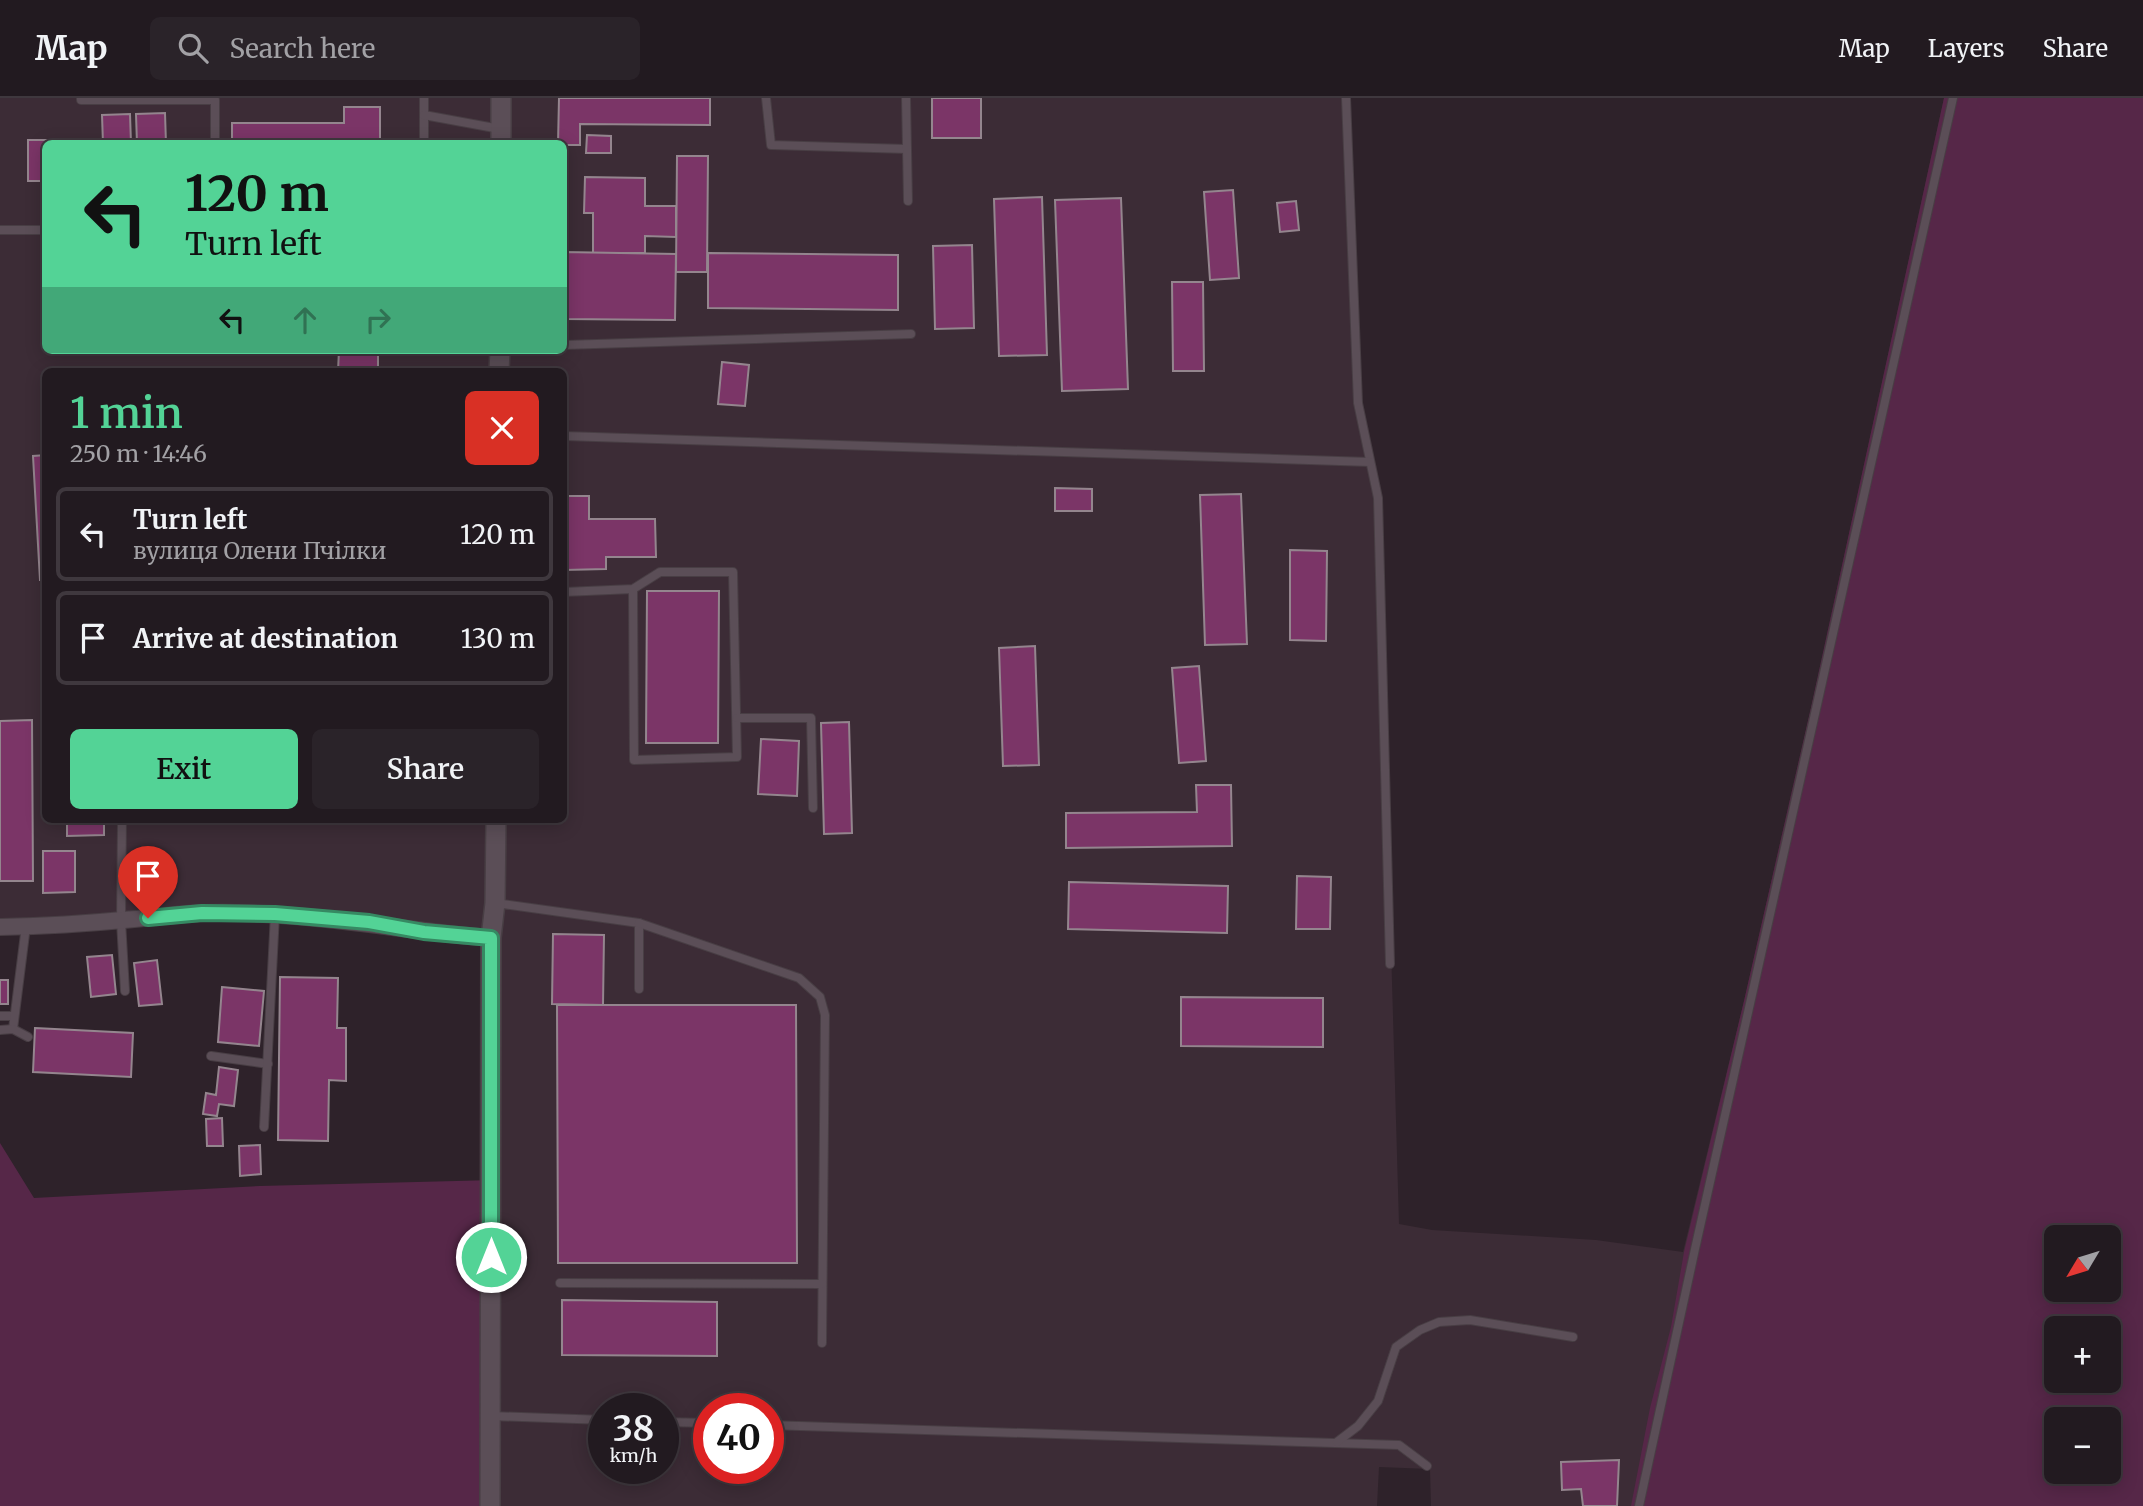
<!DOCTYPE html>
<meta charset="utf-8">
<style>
body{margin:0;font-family:Merriweather,serif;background:#2a2329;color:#f1f3f6;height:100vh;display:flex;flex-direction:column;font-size:26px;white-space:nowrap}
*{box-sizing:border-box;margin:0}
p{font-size:23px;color:#a2a1a5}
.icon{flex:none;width:38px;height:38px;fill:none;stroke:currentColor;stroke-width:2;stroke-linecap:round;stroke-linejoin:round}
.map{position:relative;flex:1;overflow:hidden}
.panel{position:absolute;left:42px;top:270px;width:525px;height:455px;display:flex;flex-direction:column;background:#221a20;border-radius:10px;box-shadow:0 4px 18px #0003,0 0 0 2px #3f383e}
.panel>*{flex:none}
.hud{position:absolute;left:42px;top:42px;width:525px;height:214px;border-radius:10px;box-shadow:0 4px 18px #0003,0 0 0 2px #3f383e;background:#53d396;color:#111;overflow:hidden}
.needle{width:46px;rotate:232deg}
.controls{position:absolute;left:2044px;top:1127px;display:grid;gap:14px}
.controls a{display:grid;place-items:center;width:77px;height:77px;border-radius:10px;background:#221a20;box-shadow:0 4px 18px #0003,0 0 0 2px #3f383e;font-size:35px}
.speed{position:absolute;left:588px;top:1295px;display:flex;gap:14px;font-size:35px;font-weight:700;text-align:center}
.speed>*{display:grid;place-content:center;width:91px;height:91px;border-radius:50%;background:#221a20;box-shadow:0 4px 18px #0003,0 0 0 2px #3f383e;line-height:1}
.speed small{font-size:18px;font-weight:400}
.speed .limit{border:10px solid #d22;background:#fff;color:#111}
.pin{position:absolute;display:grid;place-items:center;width:60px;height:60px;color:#fff;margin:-72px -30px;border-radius:50% 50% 50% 0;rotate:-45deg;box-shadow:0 0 7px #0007}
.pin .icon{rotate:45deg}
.me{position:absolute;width:77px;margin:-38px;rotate:0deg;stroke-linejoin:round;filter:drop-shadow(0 0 5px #0008)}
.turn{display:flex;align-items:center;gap:24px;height:147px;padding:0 28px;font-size:32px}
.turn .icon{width:91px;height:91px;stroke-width:2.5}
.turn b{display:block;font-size:49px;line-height:60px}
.lanes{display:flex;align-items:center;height:66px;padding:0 28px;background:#0003;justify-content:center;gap:35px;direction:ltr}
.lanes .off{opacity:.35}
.round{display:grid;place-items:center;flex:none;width:74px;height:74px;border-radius:10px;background:#2a2329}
.head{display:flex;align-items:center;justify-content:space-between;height:119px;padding:0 28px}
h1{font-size:42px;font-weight:600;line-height:52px;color:#53d396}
.cta{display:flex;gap:14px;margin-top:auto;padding:14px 28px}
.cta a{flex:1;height:80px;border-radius:10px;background:#53d396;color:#111;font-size:28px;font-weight:600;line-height:80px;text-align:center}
.cta a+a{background:#2a2329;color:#f1f3f6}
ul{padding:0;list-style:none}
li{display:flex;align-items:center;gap:21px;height:94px;margin:0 14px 10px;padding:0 14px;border:4px solid #3f383e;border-radius:10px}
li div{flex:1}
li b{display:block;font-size:26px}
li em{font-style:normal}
header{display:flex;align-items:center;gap:42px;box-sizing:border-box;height:98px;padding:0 35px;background:#221a20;border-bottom:2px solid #3f383e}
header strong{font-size:33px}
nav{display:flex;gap:38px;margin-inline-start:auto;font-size:24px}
.search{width:490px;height:63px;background:#2a2329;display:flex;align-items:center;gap:18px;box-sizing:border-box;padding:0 24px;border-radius:10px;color:#a2a1a5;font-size:26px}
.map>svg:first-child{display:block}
.built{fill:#3c2c36;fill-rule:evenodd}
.green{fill:#562748;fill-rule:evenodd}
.building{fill:#7b3567;stroke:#94858e;stroke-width:2}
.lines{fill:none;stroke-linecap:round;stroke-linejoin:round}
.service-casing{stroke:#483e44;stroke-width:10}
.minor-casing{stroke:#483e44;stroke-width:18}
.tertiary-casing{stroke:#483e44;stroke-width:22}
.service{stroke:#5b4e57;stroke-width:8}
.minor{stroke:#5b4e57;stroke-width:16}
.tertiary{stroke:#5b4e57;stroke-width:19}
.route-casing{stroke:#368962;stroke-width:18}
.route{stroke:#53d396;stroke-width:12}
</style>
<header>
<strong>Map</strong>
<div class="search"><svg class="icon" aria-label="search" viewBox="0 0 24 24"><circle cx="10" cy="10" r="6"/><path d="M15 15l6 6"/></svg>Search here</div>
<nav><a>Map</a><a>Layers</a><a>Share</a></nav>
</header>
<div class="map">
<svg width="2143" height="1408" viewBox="0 0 2143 1408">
<rect width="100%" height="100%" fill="#2e222a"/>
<path class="built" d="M0,0h1349l10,305 19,95 21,726 33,6 164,10 87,12 61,-251 68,-298 132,-605h199v1408h-712l-1,-37 -51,-2 -2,39h-884l4,-570 -130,-18 -367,4zM46,46h518v206h-518zM46,273h518v448h-518zM2056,1139h53v53h-53zM2056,1230h53v53h-53zM604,1311h59v59h-59zM709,1311h59v59h-59zM2056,1321h53v53h-53z"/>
<g class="green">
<path d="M1944,0h199v1408h-512l19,-98 21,-81 13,-75 60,-251 68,-298zM2056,1139h53v53h-53zM2056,1230h53v53h-53zM2056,1321h53v53h-53z"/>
<polygon points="0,1045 34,1100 260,1088 495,1082 493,1408 0,1408"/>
</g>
<g class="building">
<polygon points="559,0 710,0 710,27 580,26 580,47 564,47 558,46"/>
<rect x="932" y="0" width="49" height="40"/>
<polygon points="344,9 380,9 380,46 232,46 232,25 344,25"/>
<polygon points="165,15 166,46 137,46 136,16"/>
<polygon points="130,16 131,46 103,46 102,17"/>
<polygon points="587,37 611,38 611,55 586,55"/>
<polygon points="28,42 49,42 49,46 46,46 46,83 28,83"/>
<polygon points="677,58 708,58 707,174 676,174"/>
<polygon points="585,79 645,80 645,108 676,108 676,139 645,138 645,155 593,155 593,115 584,115"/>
<polygon points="1233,92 1239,180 1210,182 1204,94"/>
<polygon points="1042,99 1047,257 999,258 994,101"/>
<polygon points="1121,100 1128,291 1062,293 1055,102"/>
<polygon points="1296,103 1299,132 1280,134 1277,105"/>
<polygon points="972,147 974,230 935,231 933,148"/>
<polygon points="564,154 676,156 675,222 564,221"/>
<polygon points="708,155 898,157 898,212 708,210"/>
<polygon points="1172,184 1203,184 1204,273 1173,273"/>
<polygon points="339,252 378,252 378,273 338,273"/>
<polygon points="722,264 749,267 745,308 718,306"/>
<polygon points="46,357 46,482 40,482 33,358"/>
<polygon points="1055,390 1092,391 1092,413 1055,413"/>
<polygon points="1241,396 1247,546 1205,547 1200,397"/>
<polygon points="564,398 589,398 589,421 655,421 656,459 606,459 606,471 564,472"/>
<polygon points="1290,452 1327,453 1326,543 1290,542"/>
<polygon points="647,493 719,493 718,645 646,645"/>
<polygon points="1035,548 1039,667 1003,668 999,550"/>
<polygon points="1199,568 1206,663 1179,665 1172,570"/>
<polygon points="32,622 33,783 0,783 0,623"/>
<polygon points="849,624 852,735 824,736 821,625"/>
<polygon points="761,641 799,643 797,698 758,696"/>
<polygon points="1196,687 1231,687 1232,748 1066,750 1066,715 1197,714"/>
<polygon points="67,721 104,721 104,737 67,738"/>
<polygon points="43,753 75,753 75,794 43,795"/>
<polygon points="1297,778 1331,779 1330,831 1296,831"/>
<polygon points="1069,784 1228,788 1227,835 1068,831"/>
<polygon points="553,836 604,837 603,907 552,906"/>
<polygon points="112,857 116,896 91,899 87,859"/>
<polygon points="157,862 162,906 139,908 134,865"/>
<polygon points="280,879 338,880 337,930 346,930 346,983 329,982 328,1043 278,1042"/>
<rect x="0" y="882" width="8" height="24"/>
<polygon points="222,889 264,893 259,948 218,944"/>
<polygon points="1181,899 1323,900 1323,949 1181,948"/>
<polygon points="557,907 796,907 797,1165 558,1165"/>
<polygon points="35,930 133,935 131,979 33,974"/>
<polygon points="219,969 238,972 234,1008 219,1006 217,1018 203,1016 206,995 216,997"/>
<polygon points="222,1020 223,1048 207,1048 206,1021"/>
<polygon points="260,1047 261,1076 240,1078 239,1048"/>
<polygon points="562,1202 717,1204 717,1258 562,1257"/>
<polygon points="1619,1362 1617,1408 1583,1408 1581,1391 1562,1392 1561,1364"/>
</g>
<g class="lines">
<g class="service-casing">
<g id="service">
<polyline points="81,0 81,2 215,2 215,46"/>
<polyline points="424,0 424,46"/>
<polyline points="766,0 771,47 907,51"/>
<polyline points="906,0 908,103"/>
<polyline points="1346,0 1358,305 1378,400 1390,866"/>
<polyline points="424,17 500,31"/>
<polyline points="0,132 46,132"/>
<polyline points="564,247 911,236"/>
<polyline points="564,338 1370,364"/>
<polyline points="564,494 633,491 660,474 733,474 737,659 634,662 633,491"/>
<polyline points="737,620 811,620 813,710"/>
<polyline points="122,721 121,823 125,893"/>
<polyline points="495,805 639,825 639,891"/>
<polyline points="639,825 799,880 820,899 825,917 822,1245"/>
<polyline points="0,918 14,918"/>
<polyline points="13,931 26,828"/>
<polyline points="0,932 13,931 28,939"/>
<polyline points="211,958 268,966"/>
<polyline points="264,1029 275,816"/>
<polyline points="560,1185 822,1186"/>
<polyline points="491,1318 604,1322"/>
<polyline points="663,1324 709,1325"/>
<polyline points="768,1327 1399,1347 1427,1368"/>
<polyline points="1337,1344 1358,1328 1378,1303 1396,1249 1420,1232 1439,1224 1470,1222 1573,1239"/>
<polyline points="1639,1408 1695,1151 1953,0"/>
</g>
</g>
<g class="minor-casing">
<path id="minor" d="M0,829c41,-1 82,-3 123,-7 27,-2 54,-6 80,-7 97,-3 192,17 288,25"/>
</g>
<g class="tertiary-casing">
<g id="tertiary">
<polyline points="501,46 501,0"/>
<polyline points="499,273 500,252"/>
<polyline points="490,1408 491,840 495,805 496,721"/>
</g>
</g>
<use href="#service" class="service"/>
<use href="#minor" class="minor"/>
<use href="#tertiary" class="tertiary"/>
</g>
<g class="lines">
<g class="route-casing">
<polyline id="route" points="148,820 202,815 275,816 369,824 424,834 491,840 491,1159"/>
</g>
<use href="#route" class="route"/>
</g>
</svg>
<div class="controls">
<a><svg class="needle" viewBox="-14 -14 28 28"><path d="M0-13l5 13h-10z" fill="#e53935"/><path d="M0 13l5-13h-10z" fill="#a2a1a5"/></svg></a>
<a>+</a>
<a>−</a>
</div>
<div class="speed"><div>38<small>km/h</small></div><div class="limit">40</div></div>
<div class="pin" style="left:148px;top:820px;background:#d93025"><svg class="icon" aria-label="arrive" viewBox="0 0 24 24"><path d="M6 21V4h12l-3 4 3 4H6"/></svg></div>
<svg class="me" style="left:491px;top:1159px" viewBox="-20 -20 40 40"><circle r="17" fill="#53d396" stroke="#fff" stroke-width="3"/><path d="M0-11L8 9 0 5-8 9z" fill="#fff"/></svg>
<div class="hud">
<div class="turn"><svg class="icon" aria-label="left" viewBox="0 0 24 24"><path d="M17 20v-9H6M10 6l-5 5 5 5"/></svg><div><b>120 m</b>Turn left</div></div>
<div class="lanes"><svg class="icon" aria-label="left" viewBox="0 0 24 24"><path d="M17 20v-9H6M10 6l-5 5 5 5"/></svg><svg class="icon off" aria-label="ahead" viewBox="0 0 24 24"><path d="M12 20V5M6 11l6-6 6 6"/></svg><svg class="icon off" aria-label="right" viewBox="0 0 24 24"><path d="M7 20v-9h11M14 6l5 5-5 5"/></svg></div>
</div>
<section class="panel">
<div class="head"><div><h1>1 min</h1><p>250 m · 14:46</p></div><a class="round" style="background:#d93025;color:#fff"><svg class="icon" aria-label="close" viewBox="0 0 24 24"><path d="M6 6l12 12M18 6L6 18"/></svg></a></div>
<ul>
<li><svg class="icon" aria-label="left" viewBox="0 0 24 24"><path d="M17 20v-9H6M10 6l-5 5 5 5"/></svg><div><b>Turn left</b><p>вулиця Олени Пчілки</p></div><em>120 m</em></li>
<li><svg class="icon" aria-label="arrive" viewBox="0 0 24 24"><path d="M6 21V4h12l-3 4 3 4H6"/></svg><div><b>Arrive at destination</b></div><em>130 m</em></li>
</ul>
<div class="cta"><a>Exit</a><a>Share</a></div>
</section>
</div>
